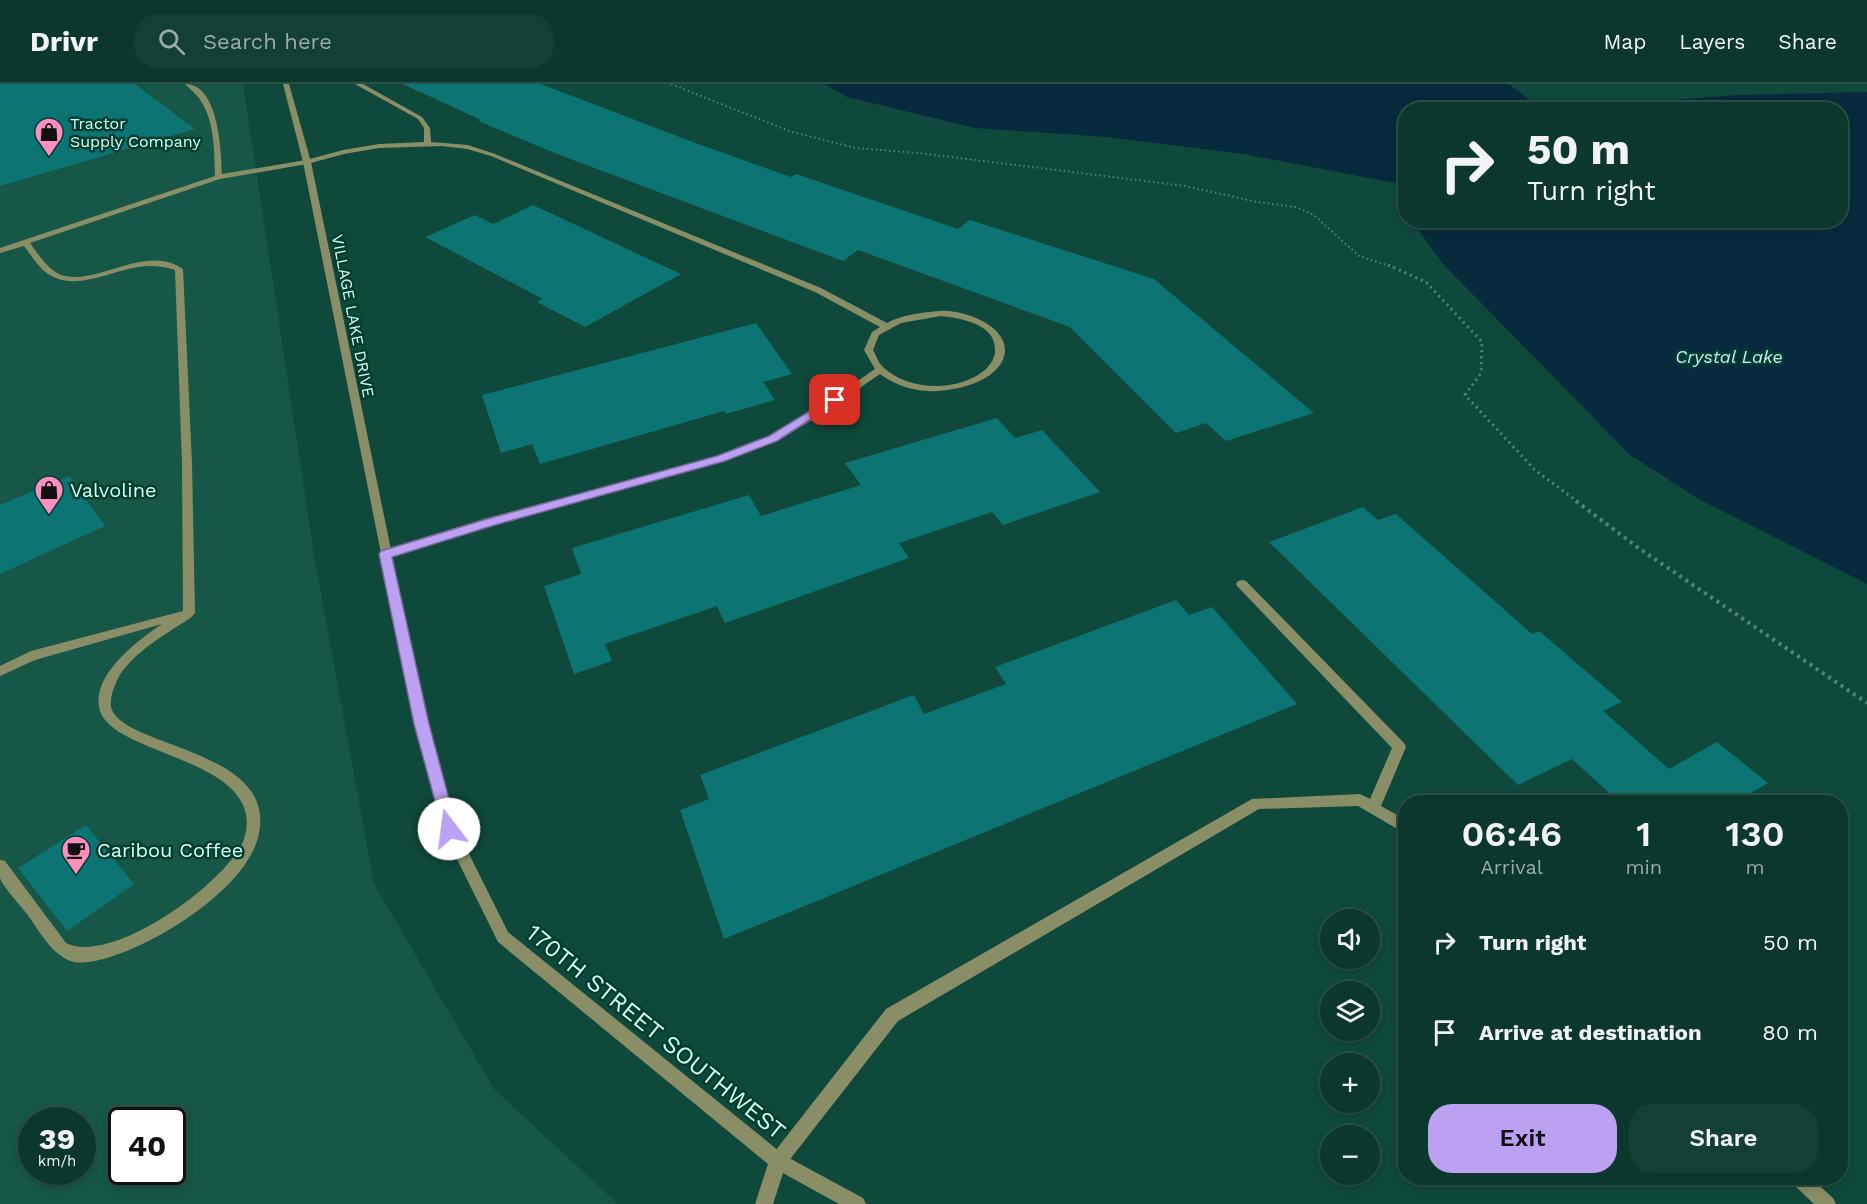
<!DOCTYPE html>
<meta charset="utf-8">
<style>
body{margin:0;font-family:"Work Sans",sans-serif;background:#143f34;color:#f1f3f6;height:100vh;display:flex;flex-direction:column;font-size:22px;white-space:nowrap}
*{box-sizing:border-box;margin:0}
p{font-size:20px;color:#9aaca9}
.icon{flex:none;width:33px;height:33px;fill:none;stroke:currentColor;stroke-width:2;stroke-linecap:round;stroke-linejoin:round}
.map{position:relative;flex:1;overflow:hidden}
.details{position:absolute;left:1398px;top:711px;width:450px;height:390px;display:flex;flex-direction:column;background:#0b372c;border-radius:24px;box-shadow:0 3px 9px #0003,0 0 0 2px #2b5148}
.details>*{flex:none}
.hud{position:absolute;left:1398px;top:18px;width:450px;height:126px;border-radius:24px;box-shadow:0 3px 9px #0003,0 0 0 2px #2b5148;background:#0b372c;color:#f1f3f6;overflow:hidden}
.buttons{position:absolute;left:1320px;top:825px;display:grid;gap:12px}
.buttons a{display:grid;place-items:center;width:60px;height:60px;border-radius:50%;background:#0b372c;box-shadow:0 3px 9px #0003,0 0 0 2px #2b5148;font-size:30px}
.speed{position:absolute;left:18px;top:1023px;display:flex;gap:12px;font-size:30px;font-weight:700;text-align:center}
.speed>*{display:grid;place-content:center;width:78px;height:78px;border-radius:50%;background:#0b372c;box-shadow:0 3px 9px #0003,0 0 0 2px #2b5148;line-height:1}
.speed small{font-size:15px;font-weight:400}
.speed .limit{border:3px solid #111;border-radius:9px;background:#fff;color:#111}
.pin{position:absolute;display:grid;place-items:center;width:51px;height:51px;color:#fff;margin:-26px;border-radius:12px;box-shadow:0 3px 9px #0006}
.me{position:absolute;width:66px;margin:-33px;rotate:345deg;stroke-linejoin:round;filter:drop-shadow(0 0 4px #0008)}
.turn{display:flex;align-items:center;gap:21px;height:126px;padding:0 30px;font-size:27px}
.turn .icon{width:78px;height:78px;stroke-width:2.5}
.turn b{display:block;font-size:42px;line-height:51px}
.eta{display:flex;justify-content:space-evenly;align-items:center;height:102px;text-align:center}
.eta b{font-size:36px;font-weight:600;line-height:42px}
.action{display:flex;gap:12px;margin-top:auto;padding:12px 30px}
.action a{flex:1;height:69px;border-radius:24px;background:#bca0f2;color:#111;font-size:24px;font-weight:600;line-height:69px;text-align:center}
.action a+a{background:#143f34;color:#f1f3f6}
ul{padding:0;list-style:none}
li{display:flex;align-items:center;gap:18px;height:90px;padding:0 30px}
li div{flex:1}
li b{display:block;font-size:22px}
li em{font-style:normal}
header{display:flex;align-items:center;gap:36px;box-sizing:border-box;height:84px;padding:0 30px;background:#0b372c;border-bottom:2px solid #2b5148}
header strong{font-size:28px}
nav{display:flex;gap:33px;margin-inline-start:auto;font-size:21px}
.search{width:420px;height:54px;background:#143f34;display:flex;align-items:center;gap:15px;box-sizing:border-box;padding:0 21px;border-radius:24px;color:#9aaca9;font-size:22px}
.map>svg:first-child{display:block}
.built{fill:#175747;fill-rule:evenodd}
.water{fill:#072b3c}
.building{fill:#0c7472}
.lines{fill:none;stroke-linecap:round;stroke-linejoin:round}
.path-far2{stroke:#528577;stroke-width:2;stroke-dasharray:1.5 3;stroke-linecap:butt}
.path-far1{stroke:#528577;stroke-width:3;stroke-dasharray:2 4;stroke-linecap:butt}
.path{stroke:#528577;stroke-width:4;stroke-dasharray:3 4.5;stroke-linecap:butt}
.service{fill:#8a8e67;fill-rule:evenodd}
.minor{fill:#8a8e67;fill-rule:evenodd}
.tertiary{fill:#8a8e67;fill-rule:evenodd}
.route{fill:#bca0f2;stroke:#7a689d;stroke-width:1.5}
.labels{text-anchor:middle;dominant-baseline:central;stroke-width:5;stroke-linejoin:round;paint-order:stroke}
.far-poi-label{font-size:16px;fill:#dafff2;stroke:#003e31;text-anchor:start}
.far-street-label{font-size:16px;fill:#dafff2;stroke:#003e31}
.far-water-label{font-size:18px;font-style:italic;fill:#d0e8f5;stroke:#003e31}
.poi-label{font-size:20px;fill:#dafff2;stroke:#003e31;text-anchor:start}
.near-street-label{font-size:24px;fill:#dafff2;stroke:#003e31}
</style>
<header>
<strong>Drivr</strong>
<div class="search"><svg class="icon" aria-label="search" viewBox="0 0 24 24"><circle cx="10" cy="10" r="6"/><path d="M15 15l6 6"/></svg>Search here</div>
<nav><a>Map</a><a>Layers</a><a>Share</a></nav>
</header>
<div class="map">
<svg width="1867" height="1120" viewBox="0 0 1867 1120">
<rect width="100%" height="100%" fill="#0f493b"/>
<path class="built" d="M0,0h243l72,477 59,323 120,205 124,115h-618zM32,1036h50v52h-50zM122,1036h50v52h-50z"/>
<g class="water">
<polygon points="824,0 1509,0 1538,22 1561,25 1406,26 1405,101 1244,70 1106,53 975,44 847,13"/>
<polygon points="1867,8 1867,500 1697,414 1629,370 1443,180 1412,137 1840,136 1840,26 1593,25 1616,20 1738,11"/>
</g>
<g class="building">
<polygon points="0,0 135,0 195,45 0,102"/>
<polygon points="403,0 541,0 690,57 791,93 796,90 958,145 970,136 1154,195 1314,329 1226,357 1206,339 1176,349 1070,243 858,166 843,177 557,70 478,37 481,36"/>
<polygon points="533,121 681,190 585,243 537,218 543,215 425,153 475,131 493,140"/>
<polygon points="756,239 792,290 763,298 775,316 726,330 724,327 540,380 532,360 501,369 482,311"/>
<polygon points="997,334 1015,354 1042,346 1100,408 1003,441 992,428 899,459 909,474 725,539 717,522 605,560 612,577 574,590 544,502 581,490 572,464 749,411 761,432 861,401 845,379"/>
<polygon points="69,392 105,442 0,490 0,421"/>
<polygon points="1363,423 1378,436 1396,430 1532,550 1539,547 1622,618 1603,627 1669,685 1717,658 1768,699 1735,718 1609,718 1616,715 1572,675 1518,701 1269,458"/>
<polygon points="1176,516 1189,531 1212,523 1297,620 724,855 680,726 709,715 700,691 914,611 924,630 1006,600 995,583"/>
<polygon points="86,741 134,800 67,847 18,784"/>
</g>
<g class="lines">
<polyline class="path-far2" points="671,0 789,47 855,64 919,69 1185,102 1257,118 1296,123 1314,131 1359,172 1393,183"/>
<polyline class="path-far1" points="1388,181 1426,198 1482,258 1481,289 1465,311 1535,386 1578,418"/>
<polyline class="path" points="1576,417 1640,465 1867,619"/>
<g class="service">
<path d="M185,0c34,0 36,67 37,90l84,-14 37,-10 36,-6 45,-2v-14l-6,-9 -63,-35h8l59,33 8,11 1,14 37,3 27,9 326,134 66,35c14,-8 36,-11 53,-12 21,-2 65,13 65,39 -1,34 -62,45 -87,40 -14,-2 -27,-8 -38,-16l-58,40 -45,27 -52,20 -231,63 -109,34 -6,-4 2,-3 106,-33 230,-61 52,-20 47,-27 59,-41 -11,-19 8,-18 8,-5 -65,-35 -324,-136 -24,-7 -25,-3 -63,2 -35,6 -37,10 -87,15 -190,64c8,11 17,25 29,31 35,15 86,-32 124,-5l9,194 3,150c-5,7 -15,11 -22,16 -21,14 -49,32 -58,56 -3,7 -5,15 -4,22 10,41 165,41 148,126 -10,54 -100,109 -149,124 -10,3 -25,7 -36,5 -22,-6 -34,-30 -47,-48 -6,-8 -24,-27 -27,-36 0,-5 0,-13 0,-18l5,1 61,82c46,23 162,-61 178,-104 4,-11 4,-26 -2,-36 -24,-48 -136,-54 -143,-96 -6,-33 39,-67 63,-83l-127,36 -35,16v-10l31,-15 152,-40 -1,-148 -7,-193c-12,-4 -24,-5 -37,-3 -28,4 -63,25 -90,7 -10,-7 -17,-19 -24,-28l-24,7v-5l215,-72c-1,-25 0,-53 -14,-75 -4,-7 -10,-11 -16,-17zM941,232c19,2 55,8 54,34 0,8 -4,14 -10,20 -28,23 -78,21 -103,-4 -4,-4 -6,-11 -9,-16l6,-15 22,-12z"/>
<polygon points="1242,496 1246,497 1404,659 1406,663 1381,722 1406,736 1406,750 1358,722 1259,725 898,937 784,1083 778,1086 772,1083 769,1077 772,1071 886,925 1252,715 1360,710 1370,715 1392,664 1238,503 1236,500 1238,497"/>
<polygon points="1790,1094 1811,1094 1833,1114 1836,1120 1814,1120 1793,1100"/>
</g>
<polygon class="minor" points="778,1068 863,1114 866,1120 839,1120 772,1083 769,1077 772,1071"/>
<polygon class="tertiary" points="283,0 289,0 311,78 427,640 456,744 508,848 784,1071 787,1077 773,1120 755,1120 768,1080 498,858 442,745 415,640 303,78"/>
</g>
<polygon class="route" points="831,314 840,316 777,357 725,377 495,441 392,473 429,640 457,745 455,750 444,750 414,640 379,470 381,467 487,435 717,372 769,352"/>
<defs>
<g id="shop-pin" transform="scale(1.5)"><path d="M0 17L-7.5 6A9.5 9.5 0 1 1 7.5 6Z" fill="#fd8ec0" stroke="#003e31"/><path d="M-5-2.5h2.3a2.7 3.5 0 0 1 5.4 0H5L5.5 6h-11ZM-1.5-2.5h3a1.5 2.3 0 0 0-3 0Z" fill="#111"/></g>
<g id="cafe-pin" transform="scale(1.5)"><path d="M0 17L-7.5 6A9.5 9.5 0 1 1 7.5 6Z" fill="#fd8ec0" stroke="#003e31"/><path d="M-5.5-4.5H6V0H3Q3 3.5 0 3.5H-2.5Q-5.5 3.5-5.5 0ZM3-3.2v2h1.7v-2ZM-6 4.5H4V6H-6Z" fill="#111"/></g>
</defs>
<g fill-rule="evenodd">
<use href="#shop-pin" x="49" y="48"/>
<use href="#shop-pin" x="49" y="406"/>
<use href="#cafe-pin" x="76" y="766"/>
</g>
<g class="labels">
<g class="far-poi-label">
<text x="70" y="39">Tractor<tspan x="70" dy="18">Supply Company</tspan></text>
</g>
<g class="far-street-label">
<text transform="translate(353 232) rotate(79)">VILLAGE LAKE DRIVE</text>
</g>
<g class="far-water-label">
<text x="1729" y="272">Crystal Lake</text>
</g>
<g class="poi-label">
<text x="70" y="406">Valvoline</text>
<text x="97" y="766">Caribou Coffee</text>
</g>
<g class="near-street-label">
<text transform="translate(656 948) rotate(39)">170TH STREET SOUTHWEST</text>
</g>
</g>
</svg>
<div class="buttons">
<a><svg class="icon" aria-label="sound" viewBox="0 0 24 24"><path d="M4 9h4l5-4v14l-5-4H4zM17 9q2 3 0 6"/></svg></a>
<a><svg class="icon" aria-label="layers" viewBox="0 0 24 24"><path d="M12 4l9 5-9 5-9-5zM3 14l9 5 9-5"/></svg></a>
<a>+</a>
<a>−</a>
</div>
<div class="speed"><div>39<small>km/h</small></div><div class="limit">40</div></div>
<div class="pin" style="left:835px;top:316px;background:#d93025"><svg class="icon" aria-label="arrive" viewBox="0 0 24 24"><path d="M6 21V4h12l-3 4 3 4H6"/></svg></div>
<svg class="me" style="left:449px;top:745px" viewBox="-20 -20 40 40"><circle r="19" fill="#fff"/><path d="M0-13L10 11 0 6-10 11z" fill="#bca0f2"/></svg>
<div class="hud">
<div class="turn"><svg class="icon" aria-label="right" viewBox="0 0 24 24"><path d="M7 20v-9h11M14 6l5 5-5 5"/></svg><div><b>50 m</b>Turn right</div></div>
</div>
<section class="details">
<div class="eta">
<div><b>06:46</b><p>Arrival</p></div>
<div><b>1</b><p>min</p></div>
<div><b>130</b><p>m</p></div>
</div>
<ul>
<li><svg class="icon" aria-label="right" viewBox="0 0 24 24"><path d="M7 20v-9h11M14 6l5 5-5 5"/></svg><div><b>Turn right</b></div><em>50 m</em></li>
<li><svg class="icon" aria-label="arrive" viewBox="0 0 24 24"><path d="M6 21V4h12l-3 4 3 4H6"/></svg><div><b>Arrive at destination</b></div><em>80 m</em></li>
</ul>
<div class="action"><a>Exit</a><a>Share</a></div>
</section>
</div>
